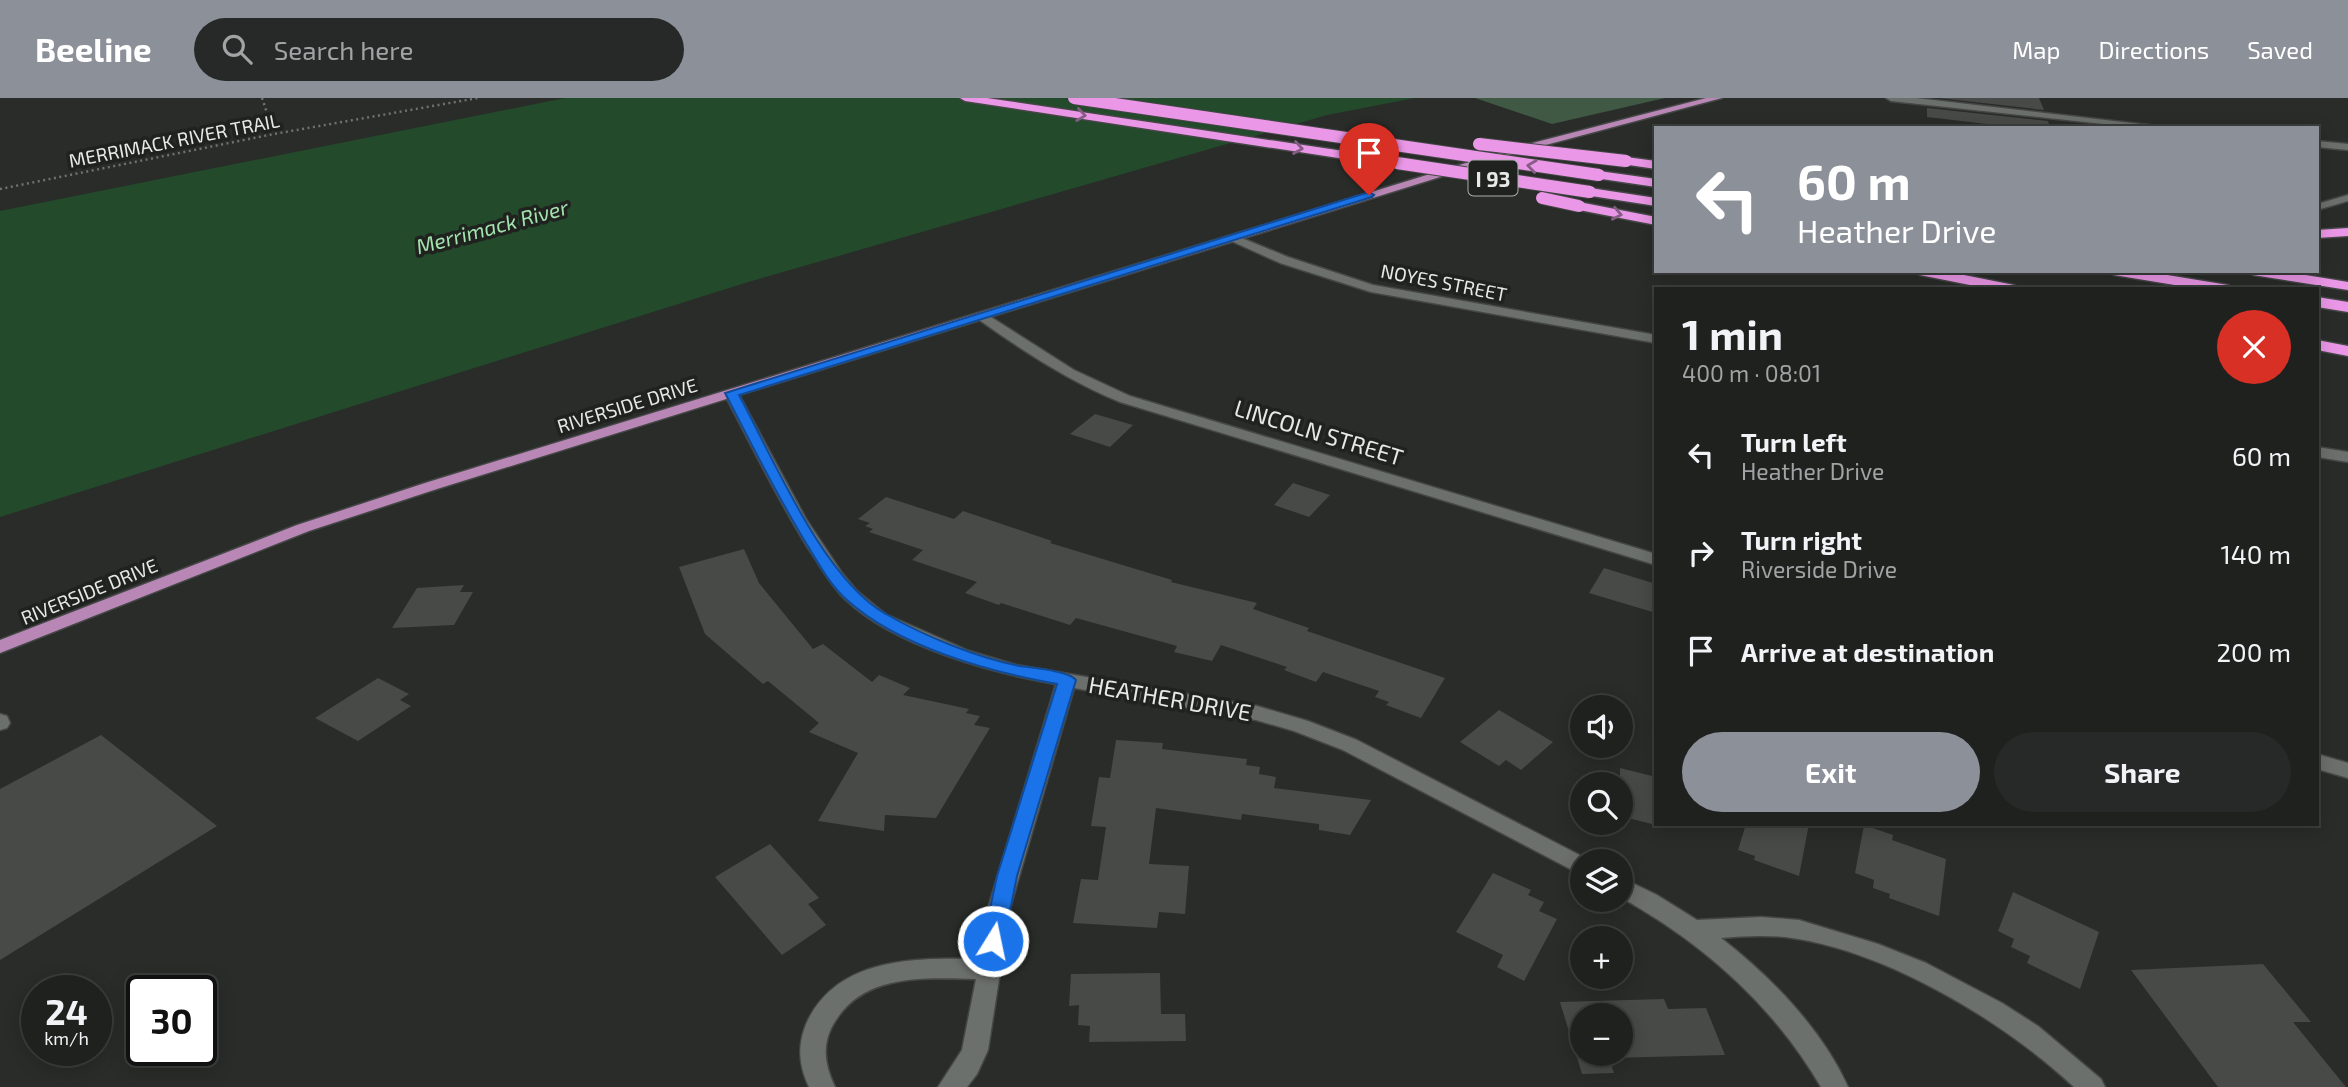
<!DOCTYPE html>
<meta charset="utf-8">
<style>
body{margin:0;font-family:"Exo 2",sans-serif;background:#272928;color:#f1f3f6;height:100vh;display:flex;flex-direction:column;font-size:26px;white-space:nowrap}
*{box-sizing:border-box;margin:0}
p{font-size:23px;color:#a1a3a4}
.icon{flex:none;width:38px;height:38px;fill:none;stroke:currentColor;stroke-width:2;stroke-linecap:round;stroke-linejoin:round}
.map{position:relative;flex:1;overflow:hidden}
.sheet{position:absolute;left:1654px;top:189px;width:665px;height:539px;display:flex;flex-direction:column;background:#1f211f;border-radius:0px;box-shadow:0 4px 18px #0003,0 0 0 2px #3c3e3d}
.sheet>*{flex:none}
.guide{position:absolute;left:1654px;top:28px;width:665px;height:147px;border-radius:0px;box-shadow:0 4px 18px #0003,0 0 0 2px #3c3e3d;background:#8c9099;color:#fff;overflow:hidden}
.controls{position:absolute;left:1570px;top:597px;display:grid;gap:14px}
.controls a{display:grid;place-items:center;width:63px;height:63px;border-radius:50%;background:#1f211f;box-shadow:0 4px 18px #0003,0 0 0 2px #3c3e3d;font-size:35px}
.speed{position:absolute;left:21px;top:877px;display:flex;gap:14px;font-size:35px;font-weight:700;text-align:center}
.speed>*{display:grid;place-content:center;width:91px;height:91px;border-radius:50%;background:#1f211f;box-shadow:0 4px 18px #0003,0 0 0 2px #3c3e3d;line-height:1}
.speed small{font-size:18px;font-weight:400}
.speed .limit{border:4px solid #111;border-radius:10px;background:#fff;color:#111}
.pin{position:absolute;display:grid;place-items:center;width:60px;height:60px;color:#fff;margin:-72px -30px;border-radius:50% 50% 50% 0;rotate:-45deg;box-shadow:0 0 7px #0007}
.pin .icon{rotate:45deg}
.me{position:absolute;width:77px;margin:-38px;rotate:10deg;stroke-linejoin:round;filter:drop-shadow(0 0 5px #0008)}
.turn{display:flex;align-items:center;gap:24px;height:147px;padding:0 28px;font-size:32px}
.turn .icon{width:91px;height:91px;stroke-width:2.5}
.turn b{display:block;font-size:49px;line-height:60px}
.round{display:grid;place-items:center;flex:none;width:74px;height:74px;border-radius:37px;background:#272928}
.head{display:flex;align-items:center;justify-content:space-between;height:119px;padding:0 28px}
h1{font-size:42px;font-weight:700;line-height:52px}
.action{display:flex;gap:14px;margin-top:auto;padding:14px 28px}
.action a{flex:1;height:80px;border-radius:42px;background:#8c9099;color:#fff;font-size:28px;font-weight:700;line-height:80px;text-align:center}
.action a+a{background:#272928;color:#f1f3f6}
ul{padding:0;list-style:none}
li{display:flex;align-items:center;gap:21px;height:98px;padding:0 28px}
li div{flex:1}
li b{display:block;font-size:26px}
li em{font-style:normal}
header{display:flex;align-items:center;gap:42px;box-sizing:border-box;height:98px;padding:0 35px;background:#8c9099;color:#fff}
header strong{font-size:33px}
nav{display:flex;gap:38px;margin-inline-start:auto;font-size:24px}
.search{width:490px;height:63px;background:#272928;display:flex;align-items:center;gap:18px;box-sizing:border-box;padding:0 24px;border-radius:38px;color:#a1a3a4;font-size:26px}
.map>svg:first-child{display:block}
.green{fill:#405944}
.water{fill:#244a2c}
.building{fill:#474a47;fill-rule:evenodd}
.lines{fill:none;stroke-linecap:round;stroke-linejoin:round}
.minor-casing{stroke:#444745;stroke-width:3}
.major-casing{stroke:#444745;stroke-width:3}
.highway-casing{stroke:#444745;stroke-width:3}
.path{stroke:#707270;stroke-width:2.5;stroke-dasharray:2 3.5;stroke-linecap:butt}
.minor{fill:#6c706d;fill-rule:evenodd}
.major{fill:#b887b6;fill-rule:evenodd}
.highway{fill:#eb97e7;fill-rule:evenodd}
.highway-bridge-casing{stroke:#444745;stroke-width:14;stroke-linecap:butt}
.highway-bridge{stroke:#eb97e7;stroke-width:12}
.oneway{stroke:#855c83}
.route{fill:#1a73e8;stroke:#114b97;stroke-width:2}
.labels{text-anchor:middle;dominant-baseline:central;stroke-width:7;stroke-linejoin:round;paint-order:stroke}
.far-street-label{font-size:19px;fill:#e7e9e7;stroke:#1f221f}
.shield{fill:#1f221f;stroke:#abadab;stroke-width:2}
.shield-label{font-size:21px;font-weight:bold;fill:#e7e9e7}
.far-water-label{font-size:21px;font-style:italic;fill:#a3e3ae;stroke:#1f221f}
.street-label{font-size:23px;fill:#e7e9e7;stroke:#1f221f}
</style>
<header>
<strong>Beeline</strong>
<div class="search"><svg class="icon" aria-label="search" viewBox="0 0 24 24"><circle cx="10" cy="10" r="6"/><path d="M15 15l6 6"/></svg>Search here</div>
<nav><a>Map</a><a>Directions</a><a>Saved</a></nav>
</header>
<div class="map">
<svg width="2348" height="989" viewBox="0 0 2348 989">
<rect width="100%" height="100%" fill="#292c29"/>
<polygon class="green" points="1475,0 1665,0 1552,26"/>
<polygon class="water" points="565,0 1415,0 1327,17 745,185 0,419 0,113"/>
<g class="building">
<polygon points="1939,0 2039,0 2044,12"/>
<polygon points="1927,10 2048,23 2050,30 2021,30 1927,19"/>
<polygon points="1095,316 1133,327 1110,349 1070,336"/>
<polygon points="1293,385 1330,397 1309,419 1274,407"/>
<polygon points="886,399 954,421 963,413 1052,443 1050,445 1172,482 1171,484 1257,505 1253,511 1309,530 1307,533 1445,580 1421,620 1386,607 1389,604 1375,599 1379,593 1323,574 1316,584 1284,572 1287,569 1221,547 1212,563 1174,554 1177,548 1076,520 1070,527 1001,505 999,507 965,495 977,484 912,462 923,452 869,434 873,431 865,428 870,425 858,421"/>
<polygon points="744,451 759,485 813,551 823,546 872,584 879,577 910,590 903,597 969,611 966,615 980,618 974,627 990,630 936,720 885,717 884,733 818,723 858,655 809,634 819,625 768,583 763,586 705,536 679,469"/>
<polygon points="1604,470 1656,486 1656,515 1589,495"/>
<polygon points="464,487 460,494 473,494 454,527 392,530 417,490"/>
<polygon points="378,580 409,596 400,602 411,608 358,643 315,620"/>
<polygon points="1499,612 1553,644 1521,672 1506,662 1499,668 1460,644"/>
<polygon points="101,637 217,728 0,862 0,691"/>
<polygon points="1116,642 1163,645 1162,651 1247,661 1246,667 1260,669 1259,676 1276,679 1274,690 1371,702 1350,737 1319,732 1319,726 1242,716 1241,722 1156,710 1149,766 1189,768 1185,816 1159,814 1157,830 1073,825 1081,781 1098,782 1106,729 1091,728 1099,679 1110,680"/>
<polygon points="1620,670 1656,679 1656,727 1620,718"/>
<polygon points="1746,726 1809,726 1799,778 1754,762 1755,758 1738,752"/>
<polygon points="1864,727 1893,737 1892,742 1946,761 1939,818 1889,800 1890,796 1873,790 1874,782 1855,775"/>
<polygon points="770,746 819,800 808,806 826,827 782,857 715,779"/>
<polygon points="1493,775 1531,792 1528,797 1544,804 1539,813 1557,821 1524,883 1497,869 1503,857 1456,834"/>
<polygon points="2013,794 2099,834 2080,891 2027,865 2030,858 2011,849 2014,841 1998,833"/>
<polygon points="2263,866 2311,924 2293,924 2346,989 2218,989 2131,872"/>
<polygon points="1160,875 1161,916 1185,916 1186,943 1089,944 1090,928 1078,927 1079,907 1069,908 1071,876"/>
<path d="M1664,901l4,10 38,-1 19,47 -116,3 5,15 -32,1 -22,-72zM1582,917h38v39h-38z"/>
</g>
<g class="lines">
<g class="minor-casing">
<g id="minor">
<polygon points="1886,0 1916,0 2174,30 2140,30 1891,3"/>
<polygon points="2317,43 2348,46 2348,52 2317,49"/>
<polygon points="2348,97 2348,103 2317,112 2317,106"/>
<polygon points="1229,138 1237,138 1288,159 1373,187 1656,237 1656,245 1371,194 1280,165 1229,142"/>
<path d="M983,214l91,58 56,26 526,158v11l-536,-163c-51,-21 -97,-51 -142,-83l-1,-3z"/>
<path d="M731,291l7,4 68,126 36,54 15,18 28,23 84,37 47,14 241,41 51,15 49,19 234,121h-9v13l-8,-3 -231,-121 -49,-19 -38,-11 -182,-32 -64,220 -22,142 -11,24 -10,13h-29l24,-37 14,-71c-49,-1 -110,-6 -140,41 -15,22 -12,44 -1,67h-26c-11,-23 -12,-44 -1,-67 32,-64 110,-62 171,-61l9,-51 68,-224c-64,-11 -162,-38 -210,-84 -16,-15 -26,-35 -38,-52 -31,-50 -57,-103 -84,-155z"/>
<polygon points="2317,349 2348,354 2348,364 2317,359"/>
<polygon points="0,616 7,618 10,625 7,630 0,632"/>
<polygon points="2317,656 2348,665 2348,680 2317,671"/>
<path d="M1620,779l37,18 40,25 64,-3 38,3 79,24 48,19 76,40 36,23 63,53 4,8h-31c-72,-67 -190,-138 -289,-150 -22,-2 -43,-1 -64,1 50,39 101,91 127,149h-27c-48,-82 -118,-144 -201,-190z"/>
</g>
</g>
<g class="major-casing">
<polygon id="major" points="1706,0 1722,0 1527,52 437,391 309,433 0,555 0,542 297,427 425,385 1521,48"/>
</g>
<g class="highway-casing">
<g id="highway">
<polygon points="960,0 987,0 1397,61 1403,65 1397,69 965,3"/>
<polygon points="1626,59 1656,63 1656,71 1622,66 1620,63"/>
<polygon points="1599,73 1656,81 1656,89 1595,80 1595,74"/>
<polygon points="1590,90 1656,100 1656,108 1585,97 1584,94"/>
<polygon points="1579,104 1656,119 1656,127 1574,111 1574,105"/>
<polygon points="2348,130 2348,138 2317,140 2317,132"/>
<polygon points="1913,173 1944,173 2014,187 2021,191 1990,191 1920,177"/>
<polygon points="2107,173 2143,173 2228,187 2235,191 2199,191 2114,177"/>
<polygon points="2246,173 2282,173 2348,184 2348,192 2253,177"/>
<polygon points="2317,199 2348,204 2348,214 2317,209"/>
<polygon points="2317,242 2348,248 2348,258 2317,252"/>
</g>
</g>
<g class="path">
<polyline points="262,0 274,36"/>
<polyline points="0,91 274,36 478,0"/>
</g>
<use href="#minor" class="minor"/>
<use href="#major" class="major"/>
<use href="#highway" class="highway"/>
<g class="highway-bridge-casing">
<g id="highway-bridge">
<polyline points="1074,0 1599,77"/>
<polyline points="1479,46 1626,63"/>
<polyline points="1397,65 1590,94"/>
<polyline points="1542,100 1579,108"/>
</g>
</g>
<use href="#highway-bridge" class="highway-bridge"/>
</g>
<defs><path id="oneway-chevron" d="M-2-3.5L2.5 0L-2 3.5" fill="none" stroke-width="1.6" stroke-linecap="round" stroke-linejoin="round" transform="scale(1.75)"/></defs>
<g class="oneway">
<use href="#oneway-chevron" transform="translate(1081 17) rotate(8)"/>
<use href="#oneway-chevron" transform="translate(1298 50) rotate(9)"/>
<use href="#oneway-chevron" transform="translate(1532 68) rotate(-172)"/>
<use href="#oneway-chevron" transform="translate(1617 116) rotate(11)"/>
</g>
<path class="route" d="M1369,94l5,3 -2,2 -633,198c34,63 85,185 147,219 38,22 92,44 134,52 13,2 49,5 56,14l-59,196 -13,65 -3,6 -8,3 -7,-3 -3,-6 14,-65 60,-192c-67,-12 -158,-37 -210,-84 -16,-14 -27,-34 -38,-52 -31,-50 -57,-103 -84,-155z"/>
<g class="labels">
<g class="far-street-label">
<text transform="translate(174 42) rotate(-11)">MERRIMACK RIVER TRAIL</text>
<text transform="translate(1444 184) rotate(11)">NOYES STREET</text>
<text transform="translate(627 307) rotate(-17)">RIVERSIDE DRIVE</text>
<text transform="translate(89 493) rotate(-22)">RIVERSIDE DRIVE</text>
</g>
<rect class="shield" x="1468.5" y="62.5" width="49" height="35" rx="5"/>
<g class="shield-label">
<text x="1493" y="80">I 93</text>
</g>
<g class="far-water-label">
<text transform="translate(492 128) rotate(-15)">Merrimack River</text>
</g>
<g class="street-label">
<text transform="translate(1319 334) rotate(17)">LINCOLN STREET</text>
<text transform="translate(1170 600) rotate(10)">HEATHER DRIVE</text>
</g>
</g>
</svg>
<div class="controls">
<a><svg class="icon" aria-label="sound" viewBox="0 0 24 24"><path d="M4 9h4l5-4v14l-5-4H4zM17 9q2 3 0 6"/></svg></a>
<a><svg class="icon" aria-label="search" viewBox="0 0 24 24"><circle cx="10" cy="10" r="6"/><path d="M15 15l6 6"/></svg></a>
<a><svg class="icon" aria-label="layers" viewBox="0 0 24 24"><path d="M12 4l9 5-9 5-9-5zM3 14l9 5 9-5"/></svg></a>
<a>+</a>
<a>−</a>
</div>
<div class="speed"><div>24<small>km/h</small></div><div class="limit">30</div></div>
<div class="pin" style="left:1369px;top:97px;background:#d93025"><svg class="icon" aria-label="arrive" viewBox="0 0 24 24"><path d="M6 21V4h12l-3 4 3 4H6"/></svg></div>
<svg class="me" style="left:993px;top:843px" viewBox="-20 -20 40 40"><circle r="17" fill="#1a73e8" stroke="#fff" stroke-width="3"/><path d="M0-11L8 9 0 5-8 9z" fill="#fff"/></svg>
<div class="guide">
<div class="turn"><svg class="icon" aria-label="left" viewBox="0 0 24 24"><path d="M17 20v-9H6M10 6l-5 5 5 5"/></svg><div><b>60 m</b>Heather Drive</div></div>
</div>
<section class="sheet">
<div class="head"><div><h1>1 min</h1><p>400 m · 08:01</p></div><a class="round" style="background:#d93025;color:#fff"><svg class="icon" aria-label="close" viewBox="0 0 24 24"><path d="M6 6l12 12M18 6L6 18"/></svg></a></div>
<ul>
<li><svg class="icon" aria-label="left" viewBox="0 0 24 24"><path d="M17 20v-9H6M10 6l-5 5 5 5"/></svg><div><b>Turn left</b><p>Heather Drive</p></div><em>60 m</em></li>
<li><svg class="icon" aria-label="right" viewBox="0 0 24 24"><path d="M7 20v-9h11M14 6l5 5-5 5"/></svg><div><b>Turn right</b><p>Riverside Drive</p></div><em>140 m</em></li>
<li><svg class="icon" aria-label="arrive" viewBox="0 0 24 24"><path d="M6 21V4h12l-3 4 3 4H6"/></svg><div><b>Arrive at destination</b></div><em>200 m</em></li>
</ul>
<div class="action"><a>Exit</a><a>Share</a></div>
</section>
</div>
